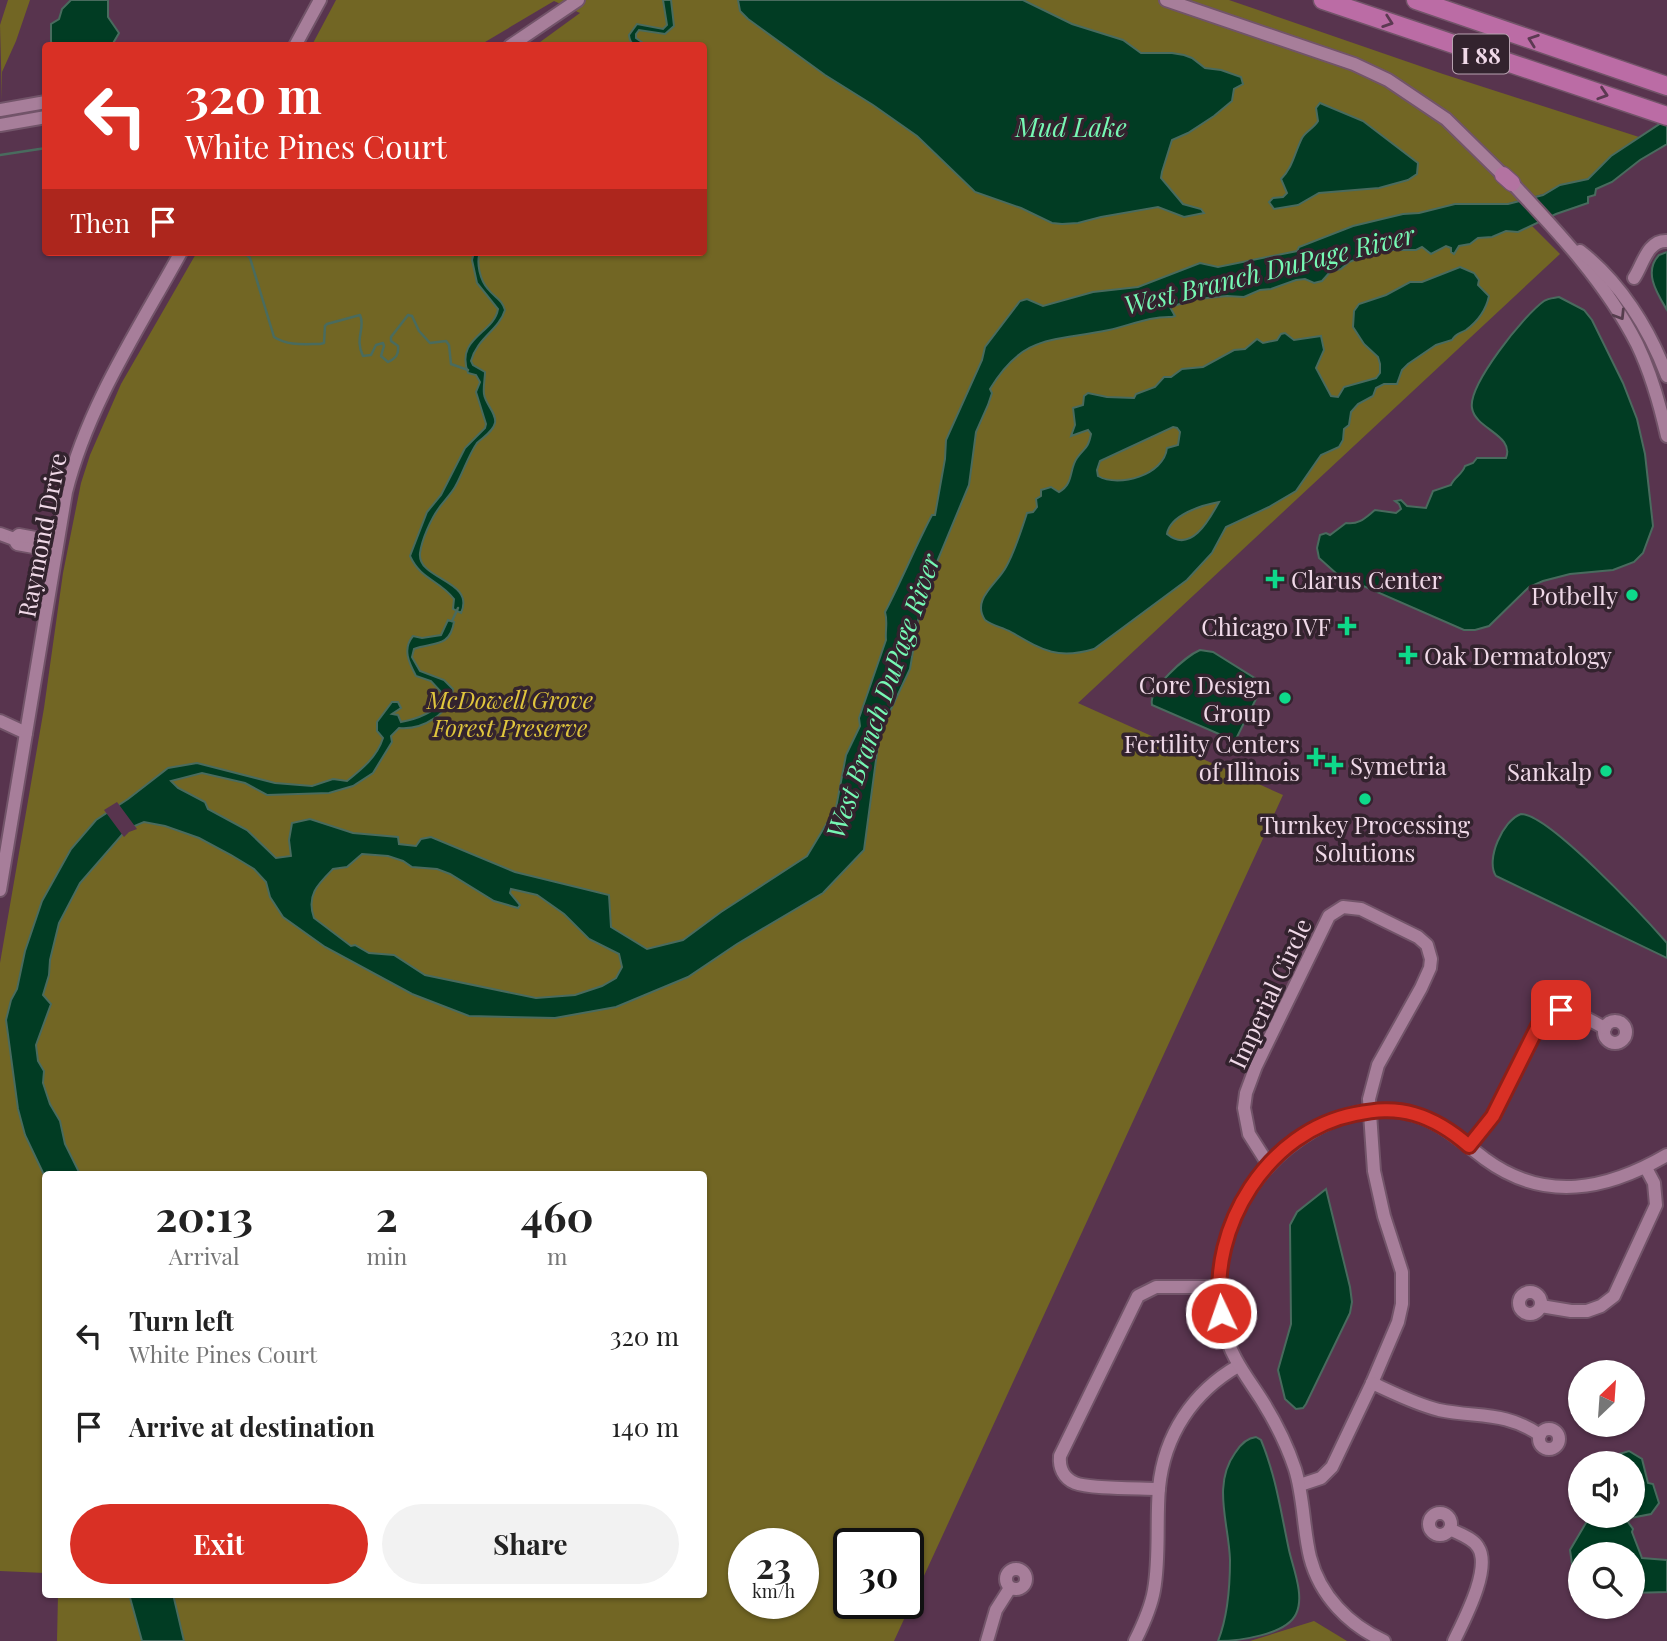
<!DOCTYPE html>
<style>
body{margin:0;font-family:"Playfair Display",serif;background:#f2f2f2;color:#222;height:100vh;display:flex;flex-direction:column;font-size:26px;white-space:nowrap}
*{box-sizing:border-box;margin:0}
p{font-size:23px;color:#767676}
.icon{flex:none;width:38px;height:38px;fill:none;stroke:currentColor;stroke-width:2;stroke-linecap:round;stroke-linejoin:round}
.map{position:relative;flex:1;overflow:hidden}
.side{position:absolute;left:42px;top:1171px;width:665px;height:427px;display:flex;flex-direction:column;background:#fff;border-radius:7px;box-shadow:0 2px 5px #0004}
.side>*{flex:none}
.banner{position:absolute;left:42px;top:42px;width:665px;height:214px;border-radius:7px;box-shadow:0 2px 5px #0004;background:#d93025;color:#fff;overflow:hidden}
.needle{width:46px;rotate:25deg}
.fabs{position:absolute;left:1568px;top:1360px;display:grid;gap:14px}
.fabs a{display:grid;place-items:center;width:77px;height:77px;border-radius:50%;background:#fff;box-shadow:0 2px 5px #0004;font-size:35px}
.speed{position:absolute;left:728px;top:1528px;display:flex;gap:14px;font-size:35px;font-weight:700;text-align:center}
.speed>*{display:grid;place-content:center;width:91px;height:91px;border-radius:50%;background:#fff;box-shadow:0 2px 5px #0004;line-height:1}
.speed small{font-size:18px;font-weight:400}
.speed .limit{border:4px solid #111;border-radius:10px;background:#fff;color:#111}
.pin{position:absolute;display:grid;place-items:center;width:60px;height:60px;color:#fff;margin:-30px;border-radius:14px;box-shadow:0 4px 10px #0006}
.me{position:absolute;width:77px;margin:-38px;rotate:357deg;stroke-linejoin:round;filter:drop-shadow(0 0 5px #0008)}
.turn{display:flex;align-items:center;gap:24px;height:147px;padding:0 28px;font-size:32px}
.turn .icon{width:91px;height:91px;stroke-width:2.5}
.turn b{display:block;font-size:49px;line-height:60px}
.then{display:flex;align-items:center;height:66px;padding:0 28px;background:#0003;gap:14px;font-size:26px}
.eta{display:flex;justify-content:space-evenly;align-items:center;height:119px;text-align:center}
.eta b{font-size:42px;font-weight:700;line-height:49px}
.action{display:flex;gap:14px;margin-top:auto;padding:14px 28px}
.action a{flex:1;height:80px;border-radius:42px;background:#d93025;color:#fff;font-size:28px;font-weight:700;line-height:80px;text-align:center}
.action a+a{background:#f2f2f2;color:#222}
ul{padding:0;list-style:none}
li{display:flex;align-items:center;gap:21px;height:91px;padding:0 28px}
li div{flex:1}
li b{display:block;font-size:26px}
li em{font-style:normal}
.map>svg:first-child{display:block}
.green{fill:#726624;fill-rule:evenodd}
.water{fill:#013c23;stroke:#496b5e;stroke-width:2;fill-rule:evenodd}
.pier{fill:#58344e}
.lines{fill:none;stroke-linecap:round;stroke-linejoin:round}
.stream{stroke:#496b5e;stroke-width:2.5}
.minor-casing{stroke:#725469;stroke-width:16}
.major-casing{stroke:#725469;stroke-width:19}
.highway-casing{stroke:#725469;stroke-width:21}
.minor{stroke:#a77e9a;stroke-width:12}
.major{stroke:#b373a1;stroke-width:16}
.highway{stroke:#bb6ca5;stroke-width:18}
.oneway{stroke:#5c3952}
.oneway2{stroke:#563e4e}
.route-casing{stroke:#8d1f18;stroke-width:18}
.route{stroke:#d93025;stroke-width:12}
.poi-dot{fill:#0ed98a;stroke:#33232e;stroke-width:2.5}
.labels{text-anchor:middle;dominant-baseline:central;stroke-width:7;stroke-linejoin:round;paint-order:stroke}
.shield{fill:#33232e;stroke:#b7a2b0;stroke-width:2}
.shield-label{font-size:23px;font-weight:bold;fill:#f0d9e8}
.street-label{font-size:24px;fill:#f0d9e8;stroke:#33232e}
.poi-label{font-size:24px;fill:#f0d9e8;stroke:#33232e;text-anchor:end}
.park-label{font-size:24px;font-style:italic;fill:#e0c63d;stroke:#33232e}
.water-label{font-size:26px;font-style:italic;fill:#76f8b4;stroke:#33232e}
</style>
<div class="map">
<svg width="1667" height="1641" viewBox="0 0 1667 1641">
<rect width="100%" height="100%" fill="#58344e"/>
<g class="green">
<polygon points="8,0 30,0 16,41 2,72 2,102 0,25"/>
<path d="M336,0h893l214,74 196,63 -28,19 -23,23 -28,6 -17,9 -34,9 51,51 -482,449 205,92 -389,846h-837l1,-47h646v-420h-658l-1,399 -45,-2v-608l44,-255 19,-135 18,-90 9,-28 31,-71 76,-132h507v-206l-168,-1 44,-32 -26,-12 -74,44h-168zM744,1544h59v59h-59zM849,1544h59v59h-59z"/>
<polygon points="1314,1621 1347,1641 1250,1641"/>
</g>
<g class="water">
<polygon points="71,0 108,0 108,17 119,33 112,45 57,46 51,42 51,24 59,19 62,9"/>
<path d="M663,0h8l3,26 -9,8 -26,-4 -3,4v4l10,7c-9,1 -16,1 -17,-10l8,-11 26,5 4,-4z"/>
<polygon points="738,0 1023,0 1072,24 1123,40 1141,53 1172,53 1184,55 1192,58 1205,68 1221,70 1241,77 1243,84 1234,89 1232,101 1214,116 1188,133 1172,140 1162,172 1161,178 1183,204 1201,209 1204,213 1184,217 1158,207 1101,217 1078,223 1062,224 1052,223 1021,208 975,192 917,136 873,105 825,75 748,19 740,11"/>
<path d="M1320,103l43,18 55,42 -1,11 -9,6 -29,8 -60,5 -21,12 -24,4 -5,-7 4,-4 10,-1 4,-4 -6,-14c12,-12 13,-25 21,-41 3,-6 12,-10 16,-17l-2,-13z"/>
<path d="M1667,119v25l-27,16 -28,22 -16,7 -1,6 -7,2v6l-32,11 -38,18 -12,-1 -14,6 -14,1 -8,6 -11,2 -5,8 -3,-2v-4l-5,-2 -15,8 -9,-7 -6,3h-36l-31,12 -8,7 -10,2 -9,10 -8,2 -9,-4 -9,1 -25,9 -11,1 -16,7 -17,-1 -39,4 -5,3 -13,4 5,9 -3,1c-22,-1 -41,8 -63,13 -57,12 -85,3 -119,59l2,4 -4,12 -12,27 -7,53 -40,96 -3,10v12l-7,12 -9,54 -27,57 -5,19 -14,105 -41,43 -86,51 -49,33 -72,30 -61,11 -86,-2 -57,-22 -87,-47 -42,-30 -13,-20 -4,-15 -12,-13 -23,-14 -32,-17 -34,-12 -21,-4 -17,7 -47,54 -21,40 -9,37 -1,15 -6,20 8,9 -15,41 2,16 6,10 -1,12 7,21 10,17 5,23 15,30h-34l-1,3 -20,-42 -7,-26 -12,-89 5,-20 6,-11 8,-38 17,-50 29,-52 25,-29 32,-21 40,-31 29,-5 78,20 37,3 21,-7 14,2c15,-12 30,-24 36,-43l-6,-7v-9l15,-20h6l3,6 -9,6 6,1 3,7c16,-3 30,-8 41,-20l1,-8 -12,-13 -15,-5c-7,-13 -14,-27 -3,-40l9,2 19,-3 7,-15 6,2c-4,26 -21,20 -40,27l-2,8 8,14 24,9 9,9c-3,25 -30,41 -54,39l-8,8 1,6 -19,31 -20,13 -24,7 -62,2 -22,-12 -43,-10 -31,8 7,7 27,14 3,7 39,21 29,28 15,-2 -2,-16 3,-17 18,-4 43,14 45,4 1,7 17,2 5,-7 10,-2 84,35 94,23 2,32 36,22 36,-9 38,-28 86,-56 29,-48 10,-53 14,-29 -1,-8 27,-78c-1,-10 2,-18 -1,-28 17,-32 30,-65 47,-97h3l10,-56 1,-19 36,-80 3,-13 35,-46 7,-2 16,7 50,-14 45,-5 62,-24 18,4 79,-16 2,-4 54,-21 50,-12 16,-1 36,-9h53l35,-9 17,-10 28,-6 23,-23zM362,854l26,2 15,5 9,6 25,2 13,5 44,27 24,7 2,-3 -10,-12 1,-4 26,6 27,19 25,25 30,15 3,13 -6,11 -14,8 -27,9 -39,3 -111,-23 -31,-20 -25,-2 -14,-8 -4,1 -37,-28c-8,-23 4,-34 19,-49l14,-2z"/>
<path d="M474,252h6c-4,11 0,28 8,37 7,9 14,10 17,21 -6,20 -28,28 -34,51l2,4 12,7c0,7 -2,15 -1,22 1,10 13,19 11,29 -2,9 -12,14 -18,20 -9,13 -14,30 -22,44 -4,7 -11,14 -16,21 -8,11 -17,31 -19,45 -3,27 56,27 41,60l-8,-4 1,-10c-16,-20 -33,-19 -44,-43l17,-44 14,-17 24,-47 20,-20 1,-4 -10,-32 4,-10 -4,-7 -8,-2c-13,-36 26,-39 30,-64l-21,-26 -5,-23z"/>
<path d="M1667,252v58c-10,-17 -24,-38 -8,-55z"/>
<path d="M1460,267l14,6 5,7 -1,5 11,11c-3,14 -12,26 -23,34 -7,4 -10,3 -14,10l-16,5 -28,19 -6,6 -5,14h-13l-8,4 -3,8 -15,8 -7,8 -2,13 -5,4 -1,11 -4,7 -18,8 -25,36 -27,16 -43,20 -14,26 -25,27 -93,69c-37,11 -52,1 -83,-17 -9,-5 -18,-6 -26,-12 -14,-21 12,-36 21,-53 9,-16 15,-36 21,-54l6,-1 4,-5 -1,-8 5,-3v-6l10,-3 8,5c15,-8 10,-23 18,-34 8,-11 11,-9 14,-24l-3,-4 -17,6 4,-11 -2,-17 10,-3 1,-9 4,-3 19,4 27,1 2,-4 19,-7 9,-10h7l11,-8 21,-2 31,-17 11,-1 12,-10 6,4 14,-3 4,-6 4,-1 9,7 27,-4 3,14 -8,18 15,28 7,1 6,-10 32,-9 4,-5v-9l-2,-7 -14,-13 -11,-17 1,-16 5,-7 27,-9 24,-13h12zM1173,427l4,1 3,4 -2,13 -11,3c-3,27 -48,40 -69,28l-1,-6 3,-9zM1219,502c-10,18 -28,52 -52,32 3,-19 35,-29 52,-32z"/>
<path d="M1559,297l25,13 8,10 31,63 14,36 8,35 8,72 -10,27 -9,9 -21,8 -43,4 -27,7 -14,6 -40,39 -14,4h-11l-126,-55 -19,-17 -2,-10 3,-13 6,-2 4,2 16,-12c13,2 19,-5 29,-13l21,3 5,-4 -2,-5 -4,-3 6,-1 6,6 19,2 7,-17 18,-6c3,-8 11,-10 14,-19l8,-3 4,-5h29c9,-23 -31,-29 -34,-50 -4,-23 52,-93 72,-107 4,-3 10,-3 15,-4z"/>
<path d="M1200,650l13,2 48,30 -5,17 -21,42 -83,-36c-4,-16 34,-49 48,-55z"/>
<path d="M1521,814c28,0 124,104 146,129v15l-171,-82c-11,-16 7,-56 25,-62z"/>
<polygon points="1326,1189 1350,1287 1352,1302 1350,1313 1306,1404 1303,1408 1296,1409 1285,1399 1278,1370 1291,1324 1290,1225 1297,1212"/>
<path d="M1256,1437l5,3c15,36 20,73 28,110 4,18 16,46 7,64 -10,21 -58,27 -78,27 10,-25 12,-54 12,-81 -1,-36 -18,-75 5,-107 5,-8 11,-15 21,-16z"/>
<polygon points="1629,1451 1642,1459 1648,1483 1653,1484 1659,1503 1651,1514 1631,1518 1628,1522 1633,1529 1632,1532 1642,1558 1667,1560 1667,1592 1633,1593 1633,1554 1580,1554 1580,1580 1574,1578 1570,1550 1590,1516 1633,1516 1633,1463 1616,1463 1619,1454"/>
<polygon points="129,1594 173,1594 184,1641 142,1641"/>
</g>
<polygon class="pier" points="117,802 137,829 129,832 124,837 104,810"/>
<g class="lines">
<g class="stream">
<polyline points="0,155 46,148"/>
<path d="M244,252l6,6 24,79c14,9 30,7 46,7l4,-1 1,-17 2,-2 33,-9c6,13 -6,23 3,41l8,-1 5,-10 7,-2 1,3 -3,10 7,6c8,-4 11,-7 10,-16l-7,-5v-4l17,-22 4,1 7,15 11,12 16,-2 3,4 2,19 17,6"/>
<polyline points="452,621 458,608"/>
</g>
<g class="minor-casing">
<g id="minor">
<polyline points="1166,0 1354,64 1388,80 1446,119 1503,175"/>
<polyline points="295,46 320,0"/>
<polyline points="510,46 578,0"/>
<polyline points="0,110 46,102"/>
<polyline points="0,125 46,117"/>
<path d="M1512,183c46,49 94,100 125,161 14,29 23,61 30,92"/>
<path d="M1580,251c40,31 69,77 87,125"/>
<path d="M1634,278c9,-13 13,-38 33,-37"/>
<polyline points="0,534 14,539 17,544 56,551"/>
<polyline points="14,539 19,535 57,542"/>
<polyline points="0,721 26,733"/>
<path d="M0,890l66,-398c22,-87 72,-162 115,-240"/>
<circle cx="1615" cy="1032" r="11"/>
<path d="M1469,1146l24,-29 48,-97c18,-21 44,-2 64,8"/>
<polyline points="1268,1164 1249,1134 1244,1108 1246,1093 1256,1066 1329,916 1343,907 1361,909 1418,937 1427,945 1431,959 1430,968 1421,988 1378,1065 1369,1099 1374,1171 1384,1216 1402,1272 1402,1304 1398,1322 1372,1383 1332,1467 1321,1478 1300,1485"/>
<circle cx="1530" cy="1303" r="11"/>
<polyline points="1541,1306 1571,1311 1587,1311 1601,1306 1614,1296 1656,1205 1654,1183 1646,1168"/>
<path d="M1372,1383c22,10 43,21 67,27 39,8 66,1 101,25"/>
<circle cx="1549" cy="1439" r="10"/>
<path d="M1159,1489c-19,-1 -70,0 -84,-6 -12,-5 -16,-16 -15,-27l78,-160 18,-9h62"/>
<circle cx="1440" cy="1524" r="11"/>
<path d="M1450,1529c9,5 23,9 28,18 14,21 -14,73 -24,94"/>
<circle cx="1016" cy="1579" r="10"/>
<polyline points="987,1641 996,1610 1010,1588"/>
<path d="M1135,1641c8,-16 16,-33 19,-51 6,-33 2,-68 5,-102 5,-53 34,-96 79,-122"/>
<path d="M1384,1641c-35,-16 -64,-45 -74,-84 -7,-29 -6,-59 -15,-88 -8,-24 -19,-46 -32,-67 -15,-24 -33,-45 -39,-74 -19,-78 21,-158 88,-197 25,-15 57,-24 86,-20 37,5 59,27 87,48 60,44 122,31 182,-4"/>
</g>
</g>
<g class="major-casing">
<polyline id="major" points="1503,175 1512,183"/>
</g>
<g class="highway-casing">
<g id="highway">
<polyline points="1323,0 1667,116"/>
<polyline points="1416,0 1667,86"/>
</g>
</g>
<use href="#minor" class="minor"/>
<use href="#major" class="major"/>
<use href="#highway" class="highway"/>
</g>
<defs><path id="oneway-chevron" d="M-2-3.5L2.5 0L-2 3.5" fill="none" stroke-width="1.6" stroke-linecap="round" stroke-linejoin="round" transform="scale(1.75)"/></defs>
<g class="oneway">
<use href="#oneway-chevron" transform="translate(1388 22) rotate(19)"/>
<use href="#oneway-chevron" transform="translate(1533 40) rotate(-160)"/>
<use href="#oneway-chevron" transform="translate(1603 94) rotate(18)"/>
</g>
<use class="oneway2" href="#oneway-chevron" transform="translate(1620 315) rotate(58)"/>
<g class="lines">
<g class="route-casing">
<path id="route" d="M1221,1313c-13,-86 47,-182 134,-199 20,-4 39,-6 59,0 21,6 39,18 55,32l24,-30 48,-96 11,-9 9,-1"/>
</g>
<use href="#route" class="route"/>
</g>
<g class="poi-dot">
<path d="M1271.5 568.5h7v7h7v7h-7v7h-7v-7h-7v-7h7z"/>
<circle cx="1632" cy="595" r="7"/>
<path d="M1343.5 615.5h7v7h7v7h-7v7h-7v-7h-7v-7h7z"/>
<path d="M1404.5 644.5h7v7h7v7h-7v7h-7v-7h-7v-7h7z"/>
<circle cx="1285" cy="698" r="7"/>
<path d="M1312.5 746.5h7v7h7v7h-7v7h-7v-7h-7v-7h7z"/>
<path d="M1330.5 754.5h7v7h7v7h-7v7h-7v-7h-7v-7h7z"/>
<circle cx="1606" cy="771" r="7"/>
<circle cx="1365" cy="799" r="7"/>
</g>
<g class="labels">
<rect class="shield" x="1453" y="34.5" width="56" height="39" rx="5"/>
<g class="shield-label">
<text x="1481" y="54">I 88</text>
</g>
<g class="street-label">
<text transform="translate(41 535) rotate(-79)">Raymond Drive</text>
<text transform="translate(1269 993) rotate(-65)">Imperial Circle</text>
</g>
<g class="poi-label">
<text x="1291" y="579" text-anchor="start">Clarus Center</text>
<text x="1618" y="595">Potbelly</text>
<text x="1331" y="626">Chicago IVF</text>
<text x="1424" y="655" text-anchor="start">Oak Dermatology</text>
<text x="1271" y="684">Core Design<tspan x="1271" dy="28">Group</tspan></text>
<text x="1300" y="743">Fertility Centers<tspan x="1300" dy="28">of Illinois</tspan></text>
<text x="1350" y="765" text-anchor="start">Symetria</text>
<text x="1592" y="771">Sankalp</text>
<text x="1365" y="824" text-anchor="middle">Turnkey Processing<tspan x="1365" dy="28">Solutions</tspan></text>
</g>
<g class="park-label">
<text x="510" y="699">McDowell Grove<tspan x="510" dy="28">Forest Preserve</tspan></text>
</g>
<g class="water-label">
<text x="1071" y="126">Mud Lake</text>
<text transform="translate(1269 269) rotate(-14)">West Branch DuPage River</text>
<text transform="translate(882 696) rotate(-71)">West Branch DuPage River</text>
</g>
</g>
</svg>
<div class="fabs">
<a><svg class="needle" viewBox="-14 -14 28 28"><path d="M0-13l5 13h-10z" fill="#e53935"/><path d="M0 13l5-13h-10z" fill="#767676"/></svg></a>
<a><svg class="icon" aria-label="sound" viewBox="0 0 24 24"><path d="M4 9h4l5-4v14l-5-4H4zM17 9q2 3 0 6"/></svg></a>
<a><svg class="icon" aria-label="search" viewBox="0 0 24 24"><circle cx="10" cy="10" r="6"/><path d="M15 15l6 6"/></svg></a>
</div>
<div class="speed"><div>23<small>km/h</small></div><div class="limit">30</div></div>
<div class="pin" style="left:1561px;top:1010px;background:#d93025"><svg class="icon" aria-label="arrive" viewBox="0 0 24 24"><path d="M6 21V4h12l-3 4 3 4H6"/></svg></div>
<svg class="me" style="left:1221px;top:1313px" viewBox="-20 -20 40 40"><circle r="17" fill="#d93025" stroke="#fff" stroke-width="3"/><path d="M0-11L8 9 0 5-8 9z" fill="#fff"/></svg>
<div class="banner">
<div class="turn"><svg class="icon" aria-label="left" viewBox="0 0 24 24"><path d="M17 20v-9H6M10 6l-5 5 5 5"/></svg><div><b>320 m</b>White Pines Court</div></div>
<div class="then">Then<svg class="icon" aria-label="arrive" viewBox="0 0 24 24"><path d="M6 21V4h12l-3 4 3 4H6"/></svg></div>
</div>
<section class="side">
<div class="eta">
<div><b>20:13</b><p>Arrival</p></div>
<div><b>2</b><p>min</p></div>
<div><b>460</b><p>m</p></div>
</div>
<ul>
<li><svg class="icon" aria-label="left" viewBox="0 0 24 24"><path d="M17 20v-9H6M10 6l-5 5 5 5"/></svg><div><b>Turn left</b><p>White Pines Court</p></div><em>320 m</em></li>
<li><svg class="icon" aria-label="arrive" viewBox="0 0 24 24"><path d="M6 21V4h12l-3 4 3 4H6"/></svg><div><b>Arrive at destination</b></div><em>140 m</em></li>
</ul>
<div class="action"><a>Exit</a><a>Share</a></div>
</section>
</div>
